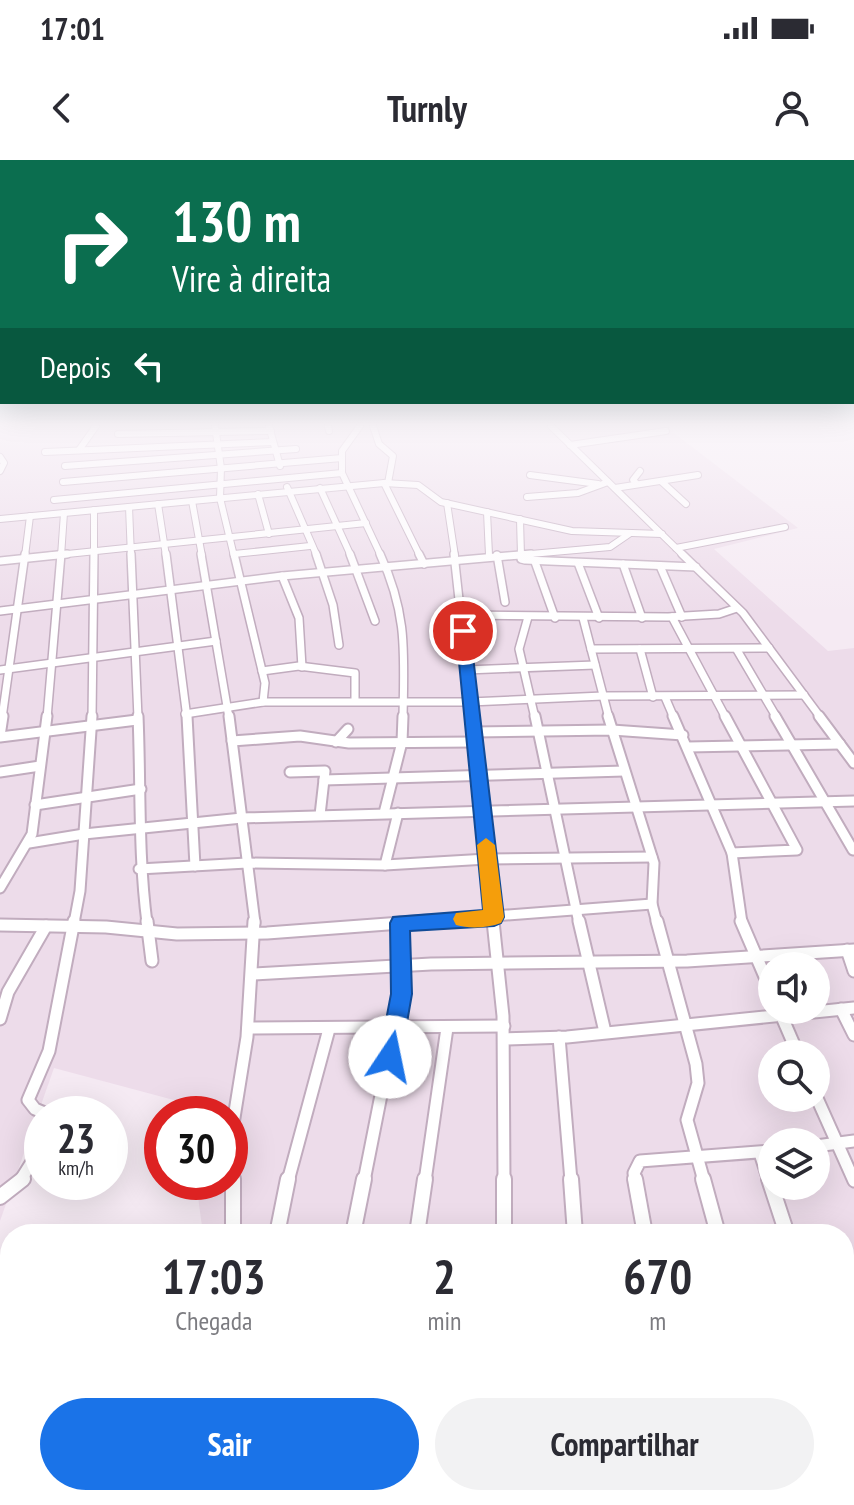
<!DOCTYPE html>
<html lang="pt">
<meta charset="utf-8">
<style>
body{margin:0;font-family:"PT Sans Narrow",sans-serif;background:#f2f2f3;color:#2b2b33;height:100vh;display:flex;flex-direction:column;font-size:30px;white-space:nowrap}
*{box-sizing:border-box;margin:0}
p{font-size:26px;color:#7c7c81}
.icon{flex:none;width:44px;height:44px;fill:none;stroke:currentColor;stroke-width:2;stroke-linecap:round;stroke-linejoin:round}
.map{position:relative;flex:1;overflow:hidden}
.details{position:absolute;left:0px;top:1064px;width:854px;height:282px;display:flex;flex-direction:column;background:#fff;border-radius:32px 32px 0 0;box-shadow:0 8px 32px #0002}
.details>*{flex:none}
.top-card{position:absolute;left:0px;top:0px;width:854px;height:244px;box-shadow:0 8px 32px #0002;background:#0b6e4f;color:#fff;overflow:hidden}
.buttons{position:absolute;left:758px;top:792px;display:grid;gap:16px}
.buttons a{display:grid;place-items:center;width:72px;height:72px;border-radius:50%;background:#fff;box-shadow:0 8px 32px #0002;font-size:40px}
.speed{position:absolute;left:24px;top:936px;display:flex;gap:16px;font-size:40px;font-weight:700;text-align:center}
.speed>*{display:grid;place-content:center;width:104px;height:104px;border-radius:50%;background:#fff;box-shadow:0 8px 32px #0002;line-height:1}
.speed small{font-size:20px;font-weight:400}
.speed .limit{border:12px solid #d22;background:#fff;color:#111}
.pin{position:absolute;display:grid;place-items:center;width:68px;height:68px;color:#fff;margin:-34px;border:4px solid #fff;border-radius:50%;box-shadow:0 2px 8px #0007}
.me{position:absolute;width:88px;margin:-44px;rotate:11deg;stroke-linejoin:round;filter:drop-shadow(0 0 6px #0008)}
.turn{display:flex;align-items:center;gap:28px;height:168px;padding:0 40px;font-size:36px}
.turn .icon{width:104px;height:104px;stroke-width:2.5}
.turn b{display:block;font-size:56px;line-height:68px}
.then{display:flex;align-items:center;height:76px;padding:0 40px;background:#0003;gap:16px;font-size:30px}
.eta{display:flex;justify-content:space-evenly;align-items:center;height:136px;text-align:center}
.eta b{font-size:48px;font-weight:600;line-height:56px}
.cta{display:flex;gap:16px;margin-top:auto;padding:16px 40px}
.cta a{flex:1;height:92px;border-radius:48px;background:#1a73e8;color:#fff;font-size:32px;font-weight:600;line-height:92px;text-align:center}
.cta a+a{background:#f2f2f3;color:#2b2b33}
.status{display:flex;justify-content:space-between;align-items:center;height:56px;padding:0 40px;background:#fff;direction:ltr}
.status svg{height:22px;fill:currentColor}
header{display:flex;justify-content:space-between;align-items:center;height:104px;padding:0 40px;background:#fff;font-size:36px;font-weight:600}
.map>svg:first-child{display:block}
.residential{fill:#eddcea;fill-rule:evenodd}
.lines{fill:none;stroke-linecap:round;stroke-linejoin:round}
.minor-far4-casing{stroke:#c1acbe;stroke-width:8}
.minor-far3-casing{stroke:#c1acbe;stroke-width:10}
.minor-far2-casing{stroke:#c1acbe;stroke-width:13}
.minor-far1-casing{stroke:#c1acbe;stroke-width:15}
.minor-casing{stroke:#c1acbe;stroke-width:18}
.minor-far4{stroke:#fff;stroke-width:6}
.minor-far3{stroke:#fff;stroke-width:7}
.minor-far2{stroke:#fff;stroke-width:9}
.minor-far1{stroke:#fff;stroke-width:11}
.minor{stroke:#fff;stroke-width:14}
.route{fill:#1a73e8;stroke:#114b97;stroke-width:2}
.slow{fill:#f59e0b}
</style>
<div class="status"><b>17:01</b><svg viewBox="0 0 49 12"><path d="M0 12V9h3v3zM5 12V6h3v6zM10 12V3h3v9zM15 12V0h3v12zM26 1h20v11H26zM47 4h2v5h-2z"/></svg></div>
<header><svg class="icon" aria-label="back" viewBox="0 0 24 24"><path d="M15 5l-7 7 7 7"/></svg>Turnly<svg class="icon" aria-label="person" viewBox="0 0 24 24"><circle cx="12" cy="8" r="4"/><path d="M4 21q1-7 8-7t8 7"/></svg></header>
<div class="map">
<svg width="854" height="1345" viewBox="0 0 854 1345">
<rect width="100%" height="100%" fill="#f5eaf3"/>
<path class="residential" d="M0,266h673l-3,4 128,98 -84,21 114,102 26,-3v857h-710l3,-9h697v-262h-641l-7,-52h34v-68h-43l-2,-11 -131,-35 -54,153zM772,806h44v44h-44zM772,894h44v44h-44zM772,982h44v44h-44z"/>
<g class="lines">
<g class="minor-far4-casing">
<g id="minor-far4">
<polyline points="215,266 221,308 220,338 234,396"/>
<polyline points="269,266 280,306"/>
<polyline points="328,266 329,271"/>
<polyline points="360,266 342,291 342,313 381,396"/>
<polyline points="373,266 379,284 393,296 388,323"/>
<polyline points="551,266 684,396"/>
<polyline points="118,274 271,271"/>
<polyline points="570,285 666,271"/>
<polyline points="79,290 96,266"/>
<polyline points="45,292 273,282"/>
<polyline points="0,297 4,303 0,311"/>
<polyline points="65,306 296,289"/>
<polyline points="530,315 598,324"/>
<polyline points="63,322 342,298"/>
<polyline points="662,322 686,344"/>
<polyline points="384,323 420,396"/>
<polyline points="637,324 633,320 640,311"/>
<polyline points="287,327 317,396"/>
<polyline points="320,328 351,396"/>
<polyline points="615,328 698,315"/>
<polyline points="258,334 269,374"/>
<polyline points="527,337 578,333 608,322"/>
<polyline points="54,340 342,313"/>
<polyline points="192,341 202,396"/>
<polyline points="447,343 455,396"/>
<polyline points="158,344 166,396"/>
<polyline points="129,347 131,396"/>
<polyline points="487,352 489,395"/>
<polyline points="0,359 384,323 418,325 441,342 572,371 662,374"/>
<polyline points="520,359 521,396"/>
<polyline points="676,388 785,367"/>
<polyline points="234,394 310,386"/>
<polyline points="25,396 30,356"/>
<polyline points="48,396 366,363"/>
<polyline points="61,396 64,353"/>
<polyline points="94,396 94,350"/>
<polyline points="508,396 610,387 629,374"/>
</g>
</g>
<g class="minor-far3-casing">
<g id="minor-far3">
<polyline points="131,394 138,558"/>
<polyline points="166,394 187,558"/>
<polyline points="201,394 229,558"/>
<polyline points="234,394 265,523 263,542"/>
<polyline points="316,394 333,445 339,485"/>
<polyline points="350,394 375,461"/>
<path d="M380,394c28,61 24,99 23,164"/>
<polyline points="419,394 424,404"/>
<polyline points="454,394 472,558"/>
<polyline points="521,394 521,399 525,400 696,407"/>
<polyline points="682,394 743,453 821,558"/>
<polyline points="497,395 505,442"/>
<polyline points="0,401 67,394"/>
<polyline points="535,402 555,458"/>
<polyline points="578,403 599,458"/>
<polyline points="623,404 642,458"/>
<polyline points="660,406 682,457"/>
<polyline points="282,416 299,458 302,507"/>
<polyline points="0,451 282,416 531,394"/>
<polyline points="462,455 668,457 719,454 737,448"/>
<polyline points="528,457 519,489 535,558"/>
<polyline points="672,457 726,558"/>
<polyline points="583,458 609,558"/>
<polyline points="591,489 769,488"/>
<polyline points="640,489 653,537"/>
<polyline points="737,490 777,558"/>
<polyline points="0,510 216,481"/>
<polyline points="466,510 595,505"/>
<polyline points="262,511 299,506 355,513 355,541"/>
<polyline points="665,537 674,558"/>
<polyline points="185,554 263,542 470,542 603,536 804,535"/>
<polyline points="2,558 25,394"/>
<polyline points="47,558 61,394"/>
<polyline points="92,558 94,394"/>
</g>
</g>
<g class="minor-far2-casing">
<g id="minor-far2">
<path d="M138,556c3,70 0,138 9,207"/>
<polyline points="187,556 195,706"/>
<polyline points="229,556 255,763"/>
<polyline points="472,556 493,763"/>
<polyline points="535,556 579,763"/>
<polyline points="608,556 654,703 652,744 657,763"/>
<polyline points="673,556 732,693 797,690 725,556"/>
<polyline points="775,556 853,690"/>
<polyline points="819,556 854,603"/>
<polyline points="473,572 612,570 683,575"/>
<polyline points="0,576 3,556"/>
<polyline points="0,577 137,560"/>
<polyline points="232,581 300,576 349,583 474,582"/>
<polyline points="336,582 348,569"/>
<polyline points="688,587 840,584"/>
<polyline points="0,612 40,606"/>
<polyline points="290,612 325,611 320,655"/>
<polyline points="324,620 624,611"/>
<polyline points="35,645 141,629"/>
<polyline points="384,653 402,582 403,556"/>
<polyline points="29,683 84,674 242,658 854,641"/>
<polyline points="732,693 742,763"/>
<polyline points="385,705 398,653"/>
<polyline points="139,709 247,703 385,705 487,699 652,697"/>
<polyline points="0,728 32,674 47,556"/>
<polyline points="74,763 80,731 92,556"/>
<polyline points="401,763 652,744"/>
</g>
</g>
<g class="minor-far1-casing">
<g id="minor-far1">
<polyline points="147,761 152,801"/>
<polyline points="493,761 503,856 504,1021"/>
<polyline points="579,761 605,872"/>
<polyline points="657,761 696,904 698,923 687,960 704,1021"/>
<polyline points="741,761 772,833"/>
<polyline points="0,765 106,767 177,774 267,773 428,761"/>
<polyline points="847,790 854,811"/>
<polyline points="253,814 431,804 687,801 854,790"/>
<polyline points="841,849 854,875"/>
<polyline points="779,850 798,894"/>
<polyline points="0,859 8,832 46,766"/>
<polyline points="248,868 504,866"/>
<polyline points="559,877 571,1021"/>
<polyline points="504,879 567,877 854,848"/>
<polyline points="816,936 854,1021"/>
<polyline points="47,954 35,949 28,940 49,891 74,761"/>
<polyline points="816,986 854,981"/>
<polyline points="760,993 769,1021"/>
<polyline points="20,1021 42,986"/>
<polyline points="233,1021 233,964 247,877 254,761"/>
<polyline points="288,1021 329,869"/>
<polyline points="364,1021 401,834 400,763"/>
<polyline points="425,1021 447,868"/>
<polyline points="635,1021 634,1013 640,1001 772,991"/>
</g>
</g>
<g class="minor-casing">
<g id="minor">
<polyline points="233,1019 233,1074"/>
<polyline points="504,1019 504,1074"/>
<polyline points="571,1019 575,1074"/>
<polyline points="635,1019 645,1074"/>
<polyline points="703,1019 718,1074"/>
<polyline points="769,1019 787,1074"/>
<polyline points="0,1037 23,1019"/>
<polyline points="277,1074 288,1019"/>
<polyline points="353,1074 364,1019"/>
<polyline points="417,1074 425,1019"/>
<polyline points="844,1136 854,1134"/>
<polyline points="844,1254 854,1288"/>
<polyline points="620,1336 621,1345"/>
<polyline points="743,1336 743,1345"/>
<polyline points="246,1345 247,1336"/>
<polyline points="488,1345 489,1336"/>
</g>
</g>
<use href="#minor-far4" class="minor-far4"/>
<use href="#minor-far3" class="minor-far3"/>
<use href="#minor-far2" class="minor-far2"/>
<use href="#minor-far1" class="minor-far1"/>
<use href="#minor" class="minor"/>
</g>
<linearGradient id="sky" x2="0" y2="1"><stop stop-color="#91cdce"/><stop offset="0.58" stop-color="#faf6fa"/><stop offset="1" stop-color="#faf6fa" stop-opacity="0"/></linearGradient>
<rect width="854" height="455" fill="url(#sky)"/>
<polygon class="route" points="463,467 470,471 504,757 501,763 494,766 410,771 412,834 401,897 398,904 390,908 382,904 379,897 391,834 390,763 393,757 483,750 456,471"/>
<path class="slow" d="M486,678l9,7 9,72 -3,6c-13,5 -32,6 -45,2l-3,-6 3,-6 27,-3 -6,-65z"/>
</svg>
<div class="buttons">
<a><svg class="icon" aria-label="sound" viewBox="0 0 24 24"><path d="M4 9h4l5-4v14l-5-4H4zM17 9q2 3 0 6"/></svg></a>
<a><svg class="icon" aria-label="search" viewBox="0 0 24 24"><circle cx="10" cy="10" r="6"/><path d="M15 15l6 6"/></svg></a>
<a><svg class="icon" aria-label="layers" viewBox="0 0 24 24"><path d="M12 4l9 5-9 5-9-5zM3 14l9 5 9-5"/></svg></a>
</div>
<div class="speed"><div>23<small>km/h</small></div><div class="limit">30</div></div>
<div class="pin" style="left:463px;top:471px;background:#d93025"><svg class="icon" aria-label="arrive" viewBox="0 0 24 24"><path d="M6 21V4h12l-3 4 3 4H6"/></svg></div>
<svg class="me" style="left:390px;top:897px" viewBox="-20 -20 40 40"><circle r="19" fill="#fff"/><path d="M0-13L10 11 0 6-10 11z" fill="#1a73e8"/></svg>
<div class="top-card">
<div class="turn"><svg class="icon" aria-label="right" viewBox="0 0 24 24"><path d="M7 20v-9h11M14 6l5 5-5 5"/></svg><div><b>130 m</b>Vire à direita</div></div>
<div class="then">Depois<svg class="icon" aria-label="left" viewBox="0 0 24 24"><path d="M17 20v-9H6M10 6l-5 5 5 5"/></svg></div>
</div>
<section class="details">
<div class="eta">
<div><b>17:03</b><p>Chegada</p></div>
<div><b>2</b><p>min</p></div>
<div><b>670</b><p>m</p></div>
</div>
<div class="cta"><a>Sair</a><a>Compartilhar</a></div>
</section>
</div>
